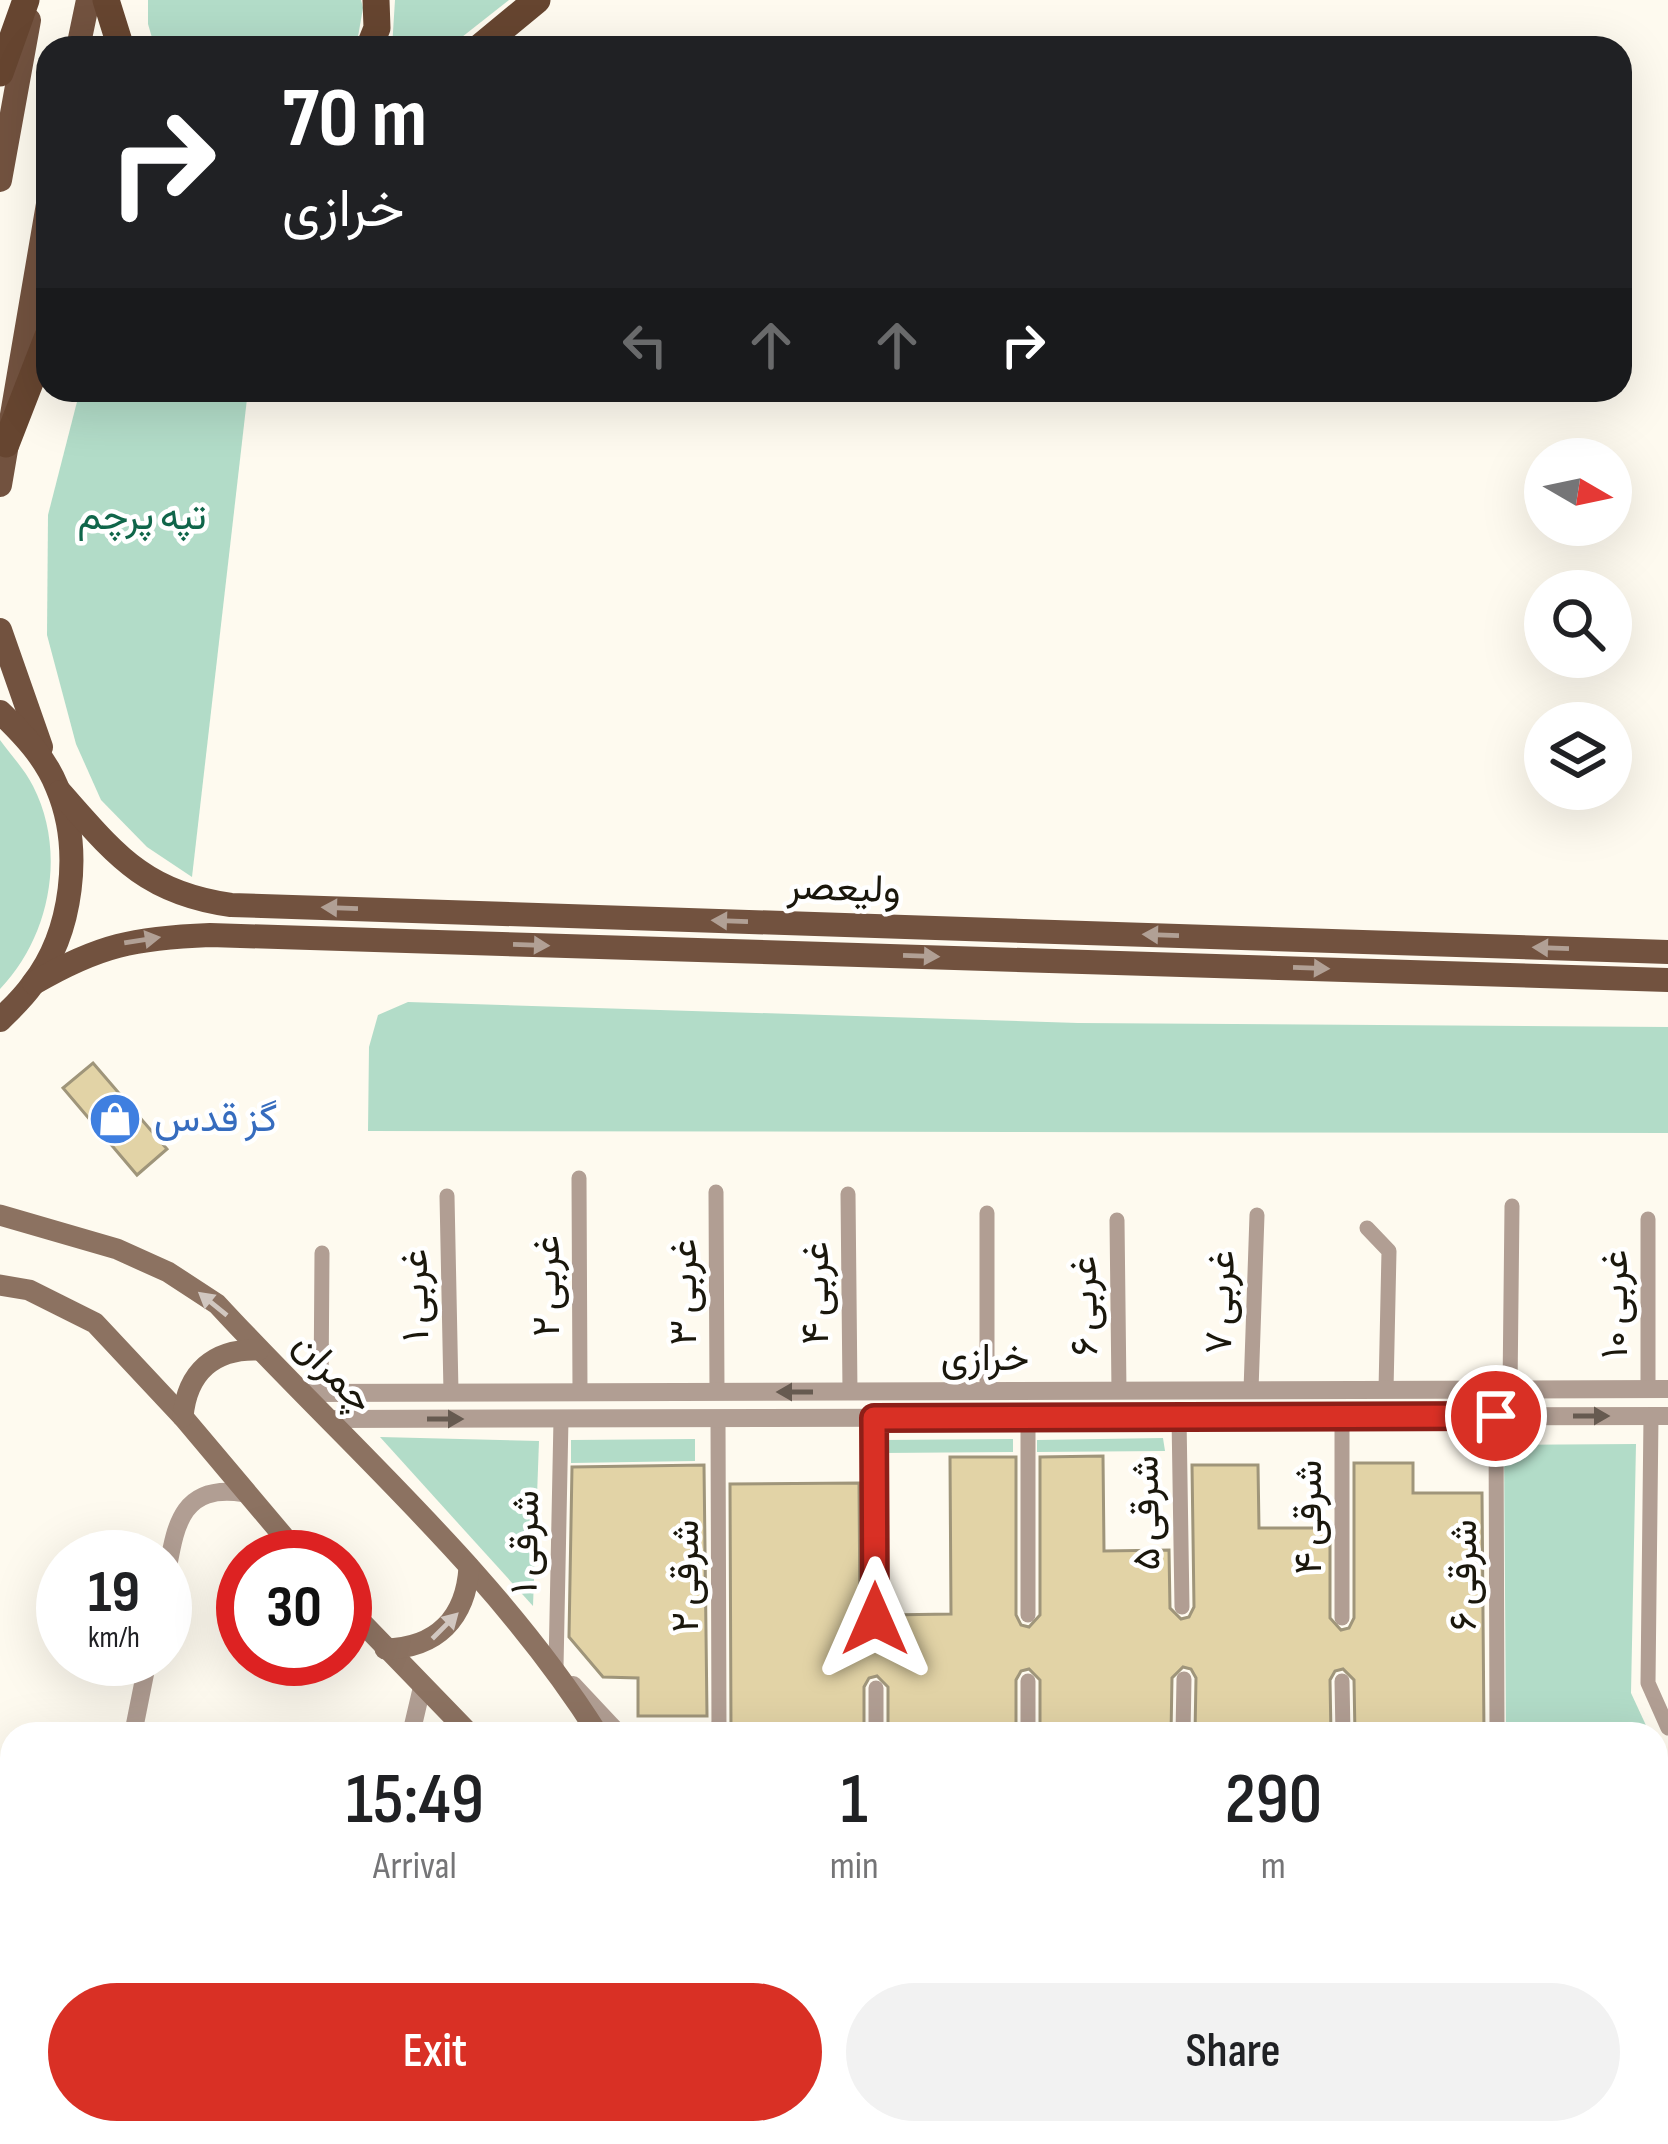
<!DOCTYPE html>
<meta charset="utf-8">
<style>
body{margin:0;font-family:"Sofia Sans Condensed",Vazirmatn,sans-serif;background:#f2f2f2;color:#202124;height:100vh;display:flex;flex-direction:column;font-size:45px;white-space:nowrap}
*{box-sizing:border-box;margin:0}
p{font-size:39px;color:#757577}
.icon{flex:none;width:66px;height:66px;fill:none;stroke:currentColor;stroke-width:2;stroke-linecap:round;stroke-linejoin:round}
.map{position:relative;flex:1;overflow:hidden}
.details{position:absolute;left:0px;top:1722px;width:1668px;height:423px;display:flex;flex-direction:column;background:#fff;border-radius:36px 36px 0 0;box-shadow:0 12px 48px #0002}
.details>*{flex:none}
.guide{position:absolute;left:36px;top:36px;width:1596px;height:366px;border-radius:36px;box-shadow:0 12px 48px #0002;background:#202124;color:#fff;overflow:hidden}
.needle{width:78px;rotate:99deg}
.fabs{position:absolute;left:1524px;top:438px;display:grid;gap:24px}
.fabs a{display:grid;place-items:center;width:108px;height:108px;border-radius:50%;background:#fff;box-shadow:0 12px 48px #0002;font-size:60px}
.speed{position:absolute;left:36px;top:1530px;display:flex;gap:24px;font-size:60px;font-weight:700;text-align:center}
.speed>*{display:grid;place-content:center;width:156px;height:156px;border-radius:50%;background:#fff;box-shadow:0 12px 48px #0002;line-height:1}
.speed small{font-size:30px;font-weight:400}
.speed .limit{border:18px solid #d22;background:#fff;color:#111}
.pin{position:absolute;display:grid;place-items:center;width:102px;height:102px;color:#fff;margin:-51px;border:6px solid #fff;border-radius:50%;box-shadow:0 3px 12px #0007}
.me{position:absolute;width:132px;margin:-66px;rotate:0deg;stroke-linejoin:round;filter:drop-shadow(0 0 9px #0008)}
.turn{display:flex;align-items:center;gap:42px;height:252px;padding:0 48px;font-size:54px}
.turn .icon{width:156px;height:156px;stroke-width:2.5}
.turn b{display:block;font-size:84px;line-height:102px}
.lanes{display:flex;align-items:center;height:114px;padding:0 48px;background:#0003;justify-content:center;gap:60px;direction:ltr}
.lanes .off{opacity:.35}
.eta{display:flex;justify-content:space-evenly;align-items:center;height:204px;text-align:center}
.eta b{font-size:72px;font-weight:600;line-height:84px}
.button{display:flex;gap:24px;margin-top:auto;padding:24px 48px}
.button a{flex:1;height:138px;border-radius:72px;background:#d93025;color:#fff;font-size:48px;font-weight:600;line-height:138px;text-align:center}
.button a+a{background:#f2f2f2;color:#202124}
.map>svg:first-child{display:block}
.green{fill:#b2dcc8}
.building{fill:#e2d3a6;stroke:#9f957a;stroke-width:3}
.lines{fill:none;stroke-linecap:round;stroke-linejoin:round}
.minor{stroke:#b19e93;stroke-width:15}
.tertiary{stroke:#b19e93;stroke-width:18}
.secondary{stroke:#8c7261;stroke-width:21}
.primary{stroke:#72523f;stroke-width:24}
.trunk{stroke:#664530;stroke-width:27}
.oneway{fill:#b1a095}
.oneway2{fill:#d1c7c0}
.oneway3{fill:#665a50}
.route-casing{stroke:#8d1f18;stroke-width:30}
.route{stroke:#d93025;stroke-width:21}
.labels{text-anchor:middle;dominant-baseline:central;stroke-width:9;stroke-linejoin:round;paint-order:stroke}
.park-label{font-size:39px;fill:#10664a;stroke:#fff}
.street-label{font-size:39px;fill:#1a170c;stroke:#fff}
.shop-label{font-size:39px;fill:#366cbe;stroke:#fff;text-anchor:start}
</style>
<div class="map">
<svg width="1668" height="2144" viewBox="0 0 1668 2144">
<rect width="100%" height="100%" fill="#fefaef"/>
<g class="green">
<polygon points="148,0 361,0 363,8 356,48 155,48 148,24"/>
<polygon points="395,0 509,0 448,48 392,48"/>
<polygon points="80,390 248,390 192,877 147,847 101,800 76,744 47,635 48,515"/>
<path d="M0,740c11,15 25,30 33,46 34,66 17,151 -33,203z"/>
<polygon points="408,1002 1078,1023 1668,1027 1668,1133 368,1131 369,1047 378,1015"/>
<polygon points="380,1437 539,1441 533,1606"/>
<polygon points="1163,1438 1165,1451 1037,1452 1037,1440"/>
<polygon points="695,1439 695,1461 571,1463 571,1440"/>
<polygon points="1013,1439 1013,1452 882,1453 882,1440"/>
<polygon points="1636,1444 1631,1693 1650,1734 1506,1734 1504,1445"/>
<polygon points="1656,1746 1668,1772 1668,1840 1656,1842"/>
</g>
<g class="building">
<polygon points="93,1063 167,1149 137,1175 63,1088"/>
<polygon points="1103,1456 1104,1551 1169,1550 1170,1608 1181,1619 1189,1617 1194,1607 1192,1465 1258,1465 1259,1528 1330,1528 1330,1618 1341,1630 1349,1628 1354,1618 1354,1463 1413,1463 1413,1493 1482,1493 1484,1734 1355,1734 1354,1680 1343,1669 1335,1671 1330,1680 1331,1734 1195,1734 1196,1678 1191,1669 1183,1667 1172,1678 1171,1734 1040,1734 1040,1680 1029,1669 1021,1671 1016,1680 1016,1734 888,1734 888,1687 877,1676 869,1678 864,1687 864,1734 731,1734 730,1484 859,1483 860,1615 865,1626 876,1631 885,1626 887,1615 951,1614 950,1457 1016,1457 1016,1615 1021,1625 1029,1627 1040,1615 1040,1457"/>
<polygon points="704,1465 707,1716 638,1716 638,1678 603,1677 569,1637 572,1467"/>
</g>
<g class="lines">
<g class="minor">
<polyline points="579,1178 580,1392"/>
<polyline points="716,1192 717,1392"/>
<polyline points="848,1194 850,1392"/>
<polyline points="447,1196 451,1392"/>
<polyline points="987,1213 987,1391"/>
<polyline points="1648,1219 1648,1389"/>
<polyline points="1117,1220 1119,1391"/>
<polyline points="1367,1228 1389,1251 1386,1390"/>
<polyline points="1251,1390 1257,1215"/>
<polyline points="1510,1390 1512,1206"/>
<polyline points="321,1393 322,1253"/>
<polyline points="1496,1416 1497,1734"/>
<polyline points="1651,1416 1648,1683 1668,1728"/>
<polyline points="1179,1417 1182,1607"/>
<polyline points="1342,1417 1342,1618"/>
<polyline points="718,1418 719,1733"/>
<polyline points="874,1418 875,1619"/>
<polyline points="1028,1418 1028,1615"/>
<polyline points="556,1667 561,1419"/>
<polyline points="1028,1681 1028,1734"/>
<polyline points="1342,1681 1343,1734"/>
<polyline points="876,1688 876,1734"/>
<polyline points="1183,1734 1184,1679"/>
<polyline points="1656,2130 1660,1857"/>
<polyline points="1501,2133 1501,2135"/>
<polyline points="1179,2144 1179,2133"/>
</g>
<g class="tertiary">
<polyline points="303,1393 1668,1389"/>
<polyline points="328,1419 1668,1416"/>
<path d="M165,1583c10,-50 11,-100 78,-90"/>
<polyline points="573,1685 619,1734"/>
<polyline points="133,1734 148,1659"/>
<polyline points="411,1734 422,1687"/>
<polyline points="713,1734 719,1727"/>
<polyline points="1656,1858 1668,1856"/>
<polyline points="962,2133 971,2144"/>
<polyline points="1029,2133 1029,2144"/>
<polyline points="47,2144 49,2133"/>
<polyline points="321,2144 323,2133"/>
<polyline points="594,2144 597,2133"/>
<polyline points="621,2144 624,2133"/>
</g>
<g class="secondary">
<path d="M0,1215l117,34 51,23 49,32c129,140 279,268 381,430"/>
<polyline points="0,1285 29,1290 95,1323 183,1417 301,1557"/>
<path d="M183,1417c4,-45 31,-69 76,-67"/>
<polyline points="345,1605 470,1734"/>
<path d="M385,1649c52,-1 81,-31 84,-82"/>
<polyline points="864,2133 873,2144"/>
<polyline points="915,2133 925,2144"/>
</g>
<g class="primary">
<polyline points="78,48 88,0"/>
<polyline points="0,180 29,20"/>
<polyline points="0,485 48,204"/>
<polyline points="0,630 41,747"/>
<path d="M0,712c23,22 45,45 57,75 26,61 16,146 -25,198 -9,13 -21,24 -32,35"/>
<path d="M60,792c55,62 84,101 171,113l1437,47"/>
<path d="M34,983c65,-38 101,-45 176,-48l1458,45"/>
</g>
<g class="trunk">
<polyline points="106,0 121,48"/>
<polyline points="369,48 377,28 376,0"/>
<polyline points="479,48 537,0"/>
<polyline points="0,73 26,0"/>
<polyline points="6,444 48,336"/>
</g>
</g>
<defs><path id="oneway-solid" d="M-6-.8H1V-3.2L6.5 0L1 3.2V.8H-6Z" transform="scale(3)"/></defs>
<g class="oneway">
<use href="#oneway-solid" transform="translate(340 908) rotate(-178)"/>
<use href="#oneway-solid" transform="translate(730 921) rotate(-178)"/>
<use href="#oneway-solid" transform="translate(1161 935) rotate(-178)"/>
<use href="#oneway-solid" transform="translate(142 940) rotate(-9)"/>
<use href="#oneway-solid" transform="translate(531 945) rotate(2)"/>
<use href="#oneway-solid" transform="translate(1551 948) rotate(-178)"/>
<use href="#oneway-solid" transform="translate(921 956) rotate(2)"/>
<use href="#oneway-solid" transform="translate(1311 968) rotate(2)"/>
</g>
<g class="oneway2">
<use href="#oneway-solid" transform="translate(213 1304) rotate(-141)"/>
<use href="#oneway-solid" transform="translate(445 1626) rotate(-45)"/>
</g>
<g class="oneway3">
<use href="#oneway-solid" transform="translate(795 1392) rotate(180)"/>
<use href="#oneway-solid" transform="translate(1591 1416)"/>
<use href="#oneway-solid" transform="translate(445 1419)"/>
</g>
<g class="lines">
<g class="route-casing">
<polyline id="route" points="875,1619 874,1418 1496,1416"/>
</g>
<use href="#route" class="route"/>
</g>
<defs>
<g id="shop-disc" transform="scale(2.7)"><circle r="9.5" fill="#3f7fe0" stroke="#fff"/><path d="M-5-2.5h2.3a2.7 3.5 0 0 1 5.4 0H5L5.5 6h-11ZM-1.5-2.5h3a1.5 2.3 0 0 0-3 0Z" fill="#fff"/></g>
</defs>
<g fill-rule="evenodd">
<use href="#shop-disc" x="115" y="1119"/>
</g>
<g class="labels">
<g class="park-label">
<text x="142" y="517">تپه پرچم</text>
</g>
<g class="street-label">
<text transform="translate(844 889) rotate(2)">ولیعصر</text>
<text transform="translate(547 1286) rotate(-90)">۲ غربی</text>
<text transform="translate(684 1292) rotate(-90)">۳ غربی</text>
<text transform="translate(816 1293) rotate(-90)">۴ غربی</text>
<text transform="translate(416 1295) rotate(-91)">۱ غربی</text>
<text transform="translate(1221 1302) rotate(-88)">۷ غربی</text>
<text transform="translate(1615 1304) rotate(-90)">۱۰ غربی</text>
<text transform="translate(1085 1306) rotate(-91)">۶ غربی</text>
<text x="985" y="1358">خرازی</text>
<text transform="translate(333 1373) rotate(46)">چمران</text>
<text transform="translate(1147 1513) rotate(-91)">۵ شرقی</text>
<text transform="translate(1309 1517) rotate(-90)">۴ شرقی</text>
<text transform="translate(526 1542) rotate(-89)">۱ شرقی</text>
<text transform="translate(1464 1575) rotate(-90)">۶ شرقی</text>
<text transform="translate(686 1576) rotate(-90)">۲ شرقی</text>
</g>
<g class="shop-label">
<text x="154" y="1119">گز قدس</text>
</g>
</g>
</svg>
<div class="fabs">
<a><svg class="needle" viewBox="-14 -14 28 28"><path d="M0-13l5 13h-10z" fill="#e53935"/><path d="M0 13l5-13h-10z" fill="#757577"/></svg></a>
<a><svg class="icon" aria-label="search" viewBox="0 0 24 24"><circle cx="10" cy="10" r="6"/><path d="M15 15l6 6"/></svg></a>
<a><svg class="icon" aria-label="layers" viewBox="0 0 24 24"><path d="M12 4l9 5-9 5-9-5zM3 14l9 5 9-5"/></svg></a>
</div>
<div class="speed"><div>19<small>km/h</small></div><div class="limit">30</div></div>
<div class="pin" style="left:1496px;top:1416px;background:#d93025"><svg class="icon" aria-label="arrive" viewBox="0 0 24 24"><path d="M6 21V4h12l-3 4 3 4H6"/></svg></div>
<svg class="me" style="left:875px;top:1619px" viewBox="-20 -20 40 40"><path d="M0-17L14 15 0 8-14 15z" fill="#d93025" stroke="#fff" stroke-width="4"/></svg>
<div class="guide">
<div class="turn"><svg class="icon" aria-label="right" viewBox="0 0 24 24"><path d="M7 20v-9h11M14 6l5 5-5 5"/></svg><div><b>70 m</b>خرازی</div></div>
<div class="lanes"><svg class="icon off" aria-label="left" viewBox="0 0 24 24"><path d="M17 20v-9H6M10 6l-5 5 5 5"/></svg><svg class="icon off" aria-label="ahead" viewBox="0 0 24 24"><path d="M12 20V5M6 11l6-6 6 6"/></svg><svg class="icon off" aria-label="ahead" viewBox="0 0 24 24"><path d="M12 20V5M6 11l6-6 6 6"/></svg><svg class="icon" aria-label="right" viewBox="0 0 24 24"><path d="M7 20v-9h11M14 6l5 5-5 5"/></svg></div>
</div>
<section class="details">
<div class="eta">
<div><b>15:49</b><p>Arrival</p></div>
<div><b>1</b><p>min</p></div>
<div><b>290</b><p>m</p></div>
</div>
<div class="button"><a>Exit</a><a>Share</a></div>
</section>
</div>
